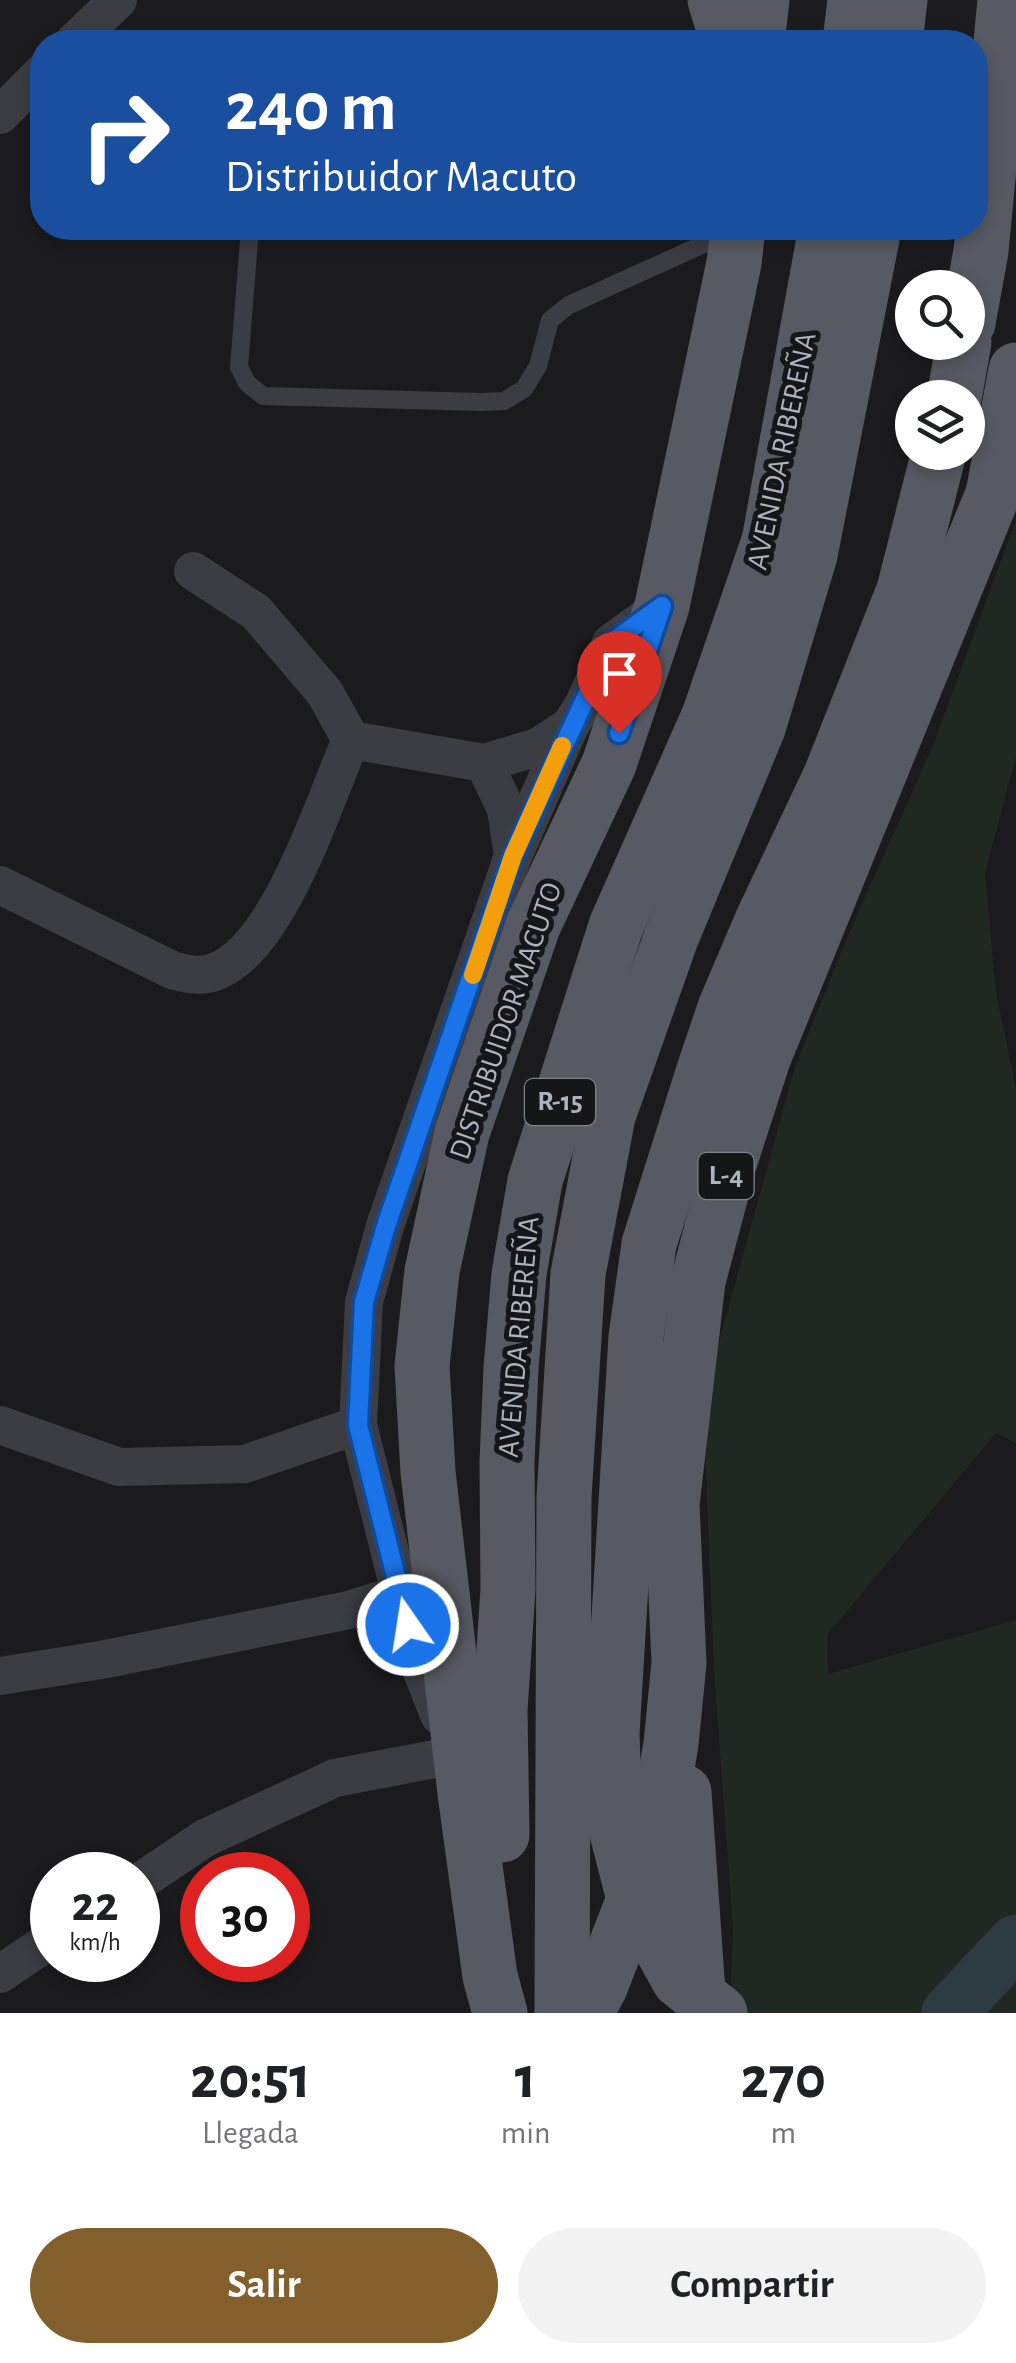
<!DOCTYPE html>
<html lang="es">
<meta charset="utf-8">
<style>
body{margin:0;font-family:"Alegreya Sans",sans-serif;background:#f2f2f2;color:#202124;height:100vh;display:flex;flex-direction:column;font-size:38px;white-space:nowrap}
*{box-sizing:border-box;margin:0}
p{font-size:32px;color:#757577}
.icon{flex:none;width:55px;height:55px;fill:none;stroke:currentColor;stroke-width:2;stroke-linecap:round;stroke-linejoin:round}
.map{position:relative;height:2013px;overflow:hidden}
.panel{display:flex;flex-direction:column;background:#fff;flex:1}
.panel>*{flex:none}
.guide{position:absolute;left:30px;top:30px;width:958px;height:210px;border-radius:40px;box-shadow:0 5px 15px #0003;background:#1a4fa0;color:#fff;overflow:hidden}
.tools{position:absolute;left:895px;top:270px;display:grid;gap:20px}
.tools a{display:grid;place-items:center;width:90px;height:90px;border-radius:50%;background:#fff;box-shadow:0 5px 15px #0003;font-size:50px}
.speed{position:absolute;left:30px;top:1852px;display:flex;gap:20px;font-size:50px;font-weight:700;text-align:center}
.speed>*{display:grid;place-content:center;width:130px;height:130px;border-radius:50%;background:#fff;box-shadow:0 5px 15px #0003;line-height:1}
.speed small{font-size:25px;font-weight:400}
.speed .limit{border:15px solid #d22;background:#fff;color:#111}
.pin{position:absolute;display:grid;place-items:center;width:85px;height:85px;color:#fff;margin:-102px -42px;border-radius:50% 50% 50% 0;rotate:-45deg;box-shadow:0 0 10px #0007}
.pin .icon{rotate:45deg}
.me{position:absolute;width:110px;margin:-55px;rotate:347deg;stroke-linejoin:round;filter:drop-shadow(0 0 8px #0008)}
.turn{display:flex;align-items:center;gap:35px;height:210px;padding:0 30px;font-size:45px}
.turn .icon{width:130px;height:130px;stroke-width:2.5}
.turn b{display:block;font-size:70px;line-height:85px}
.eta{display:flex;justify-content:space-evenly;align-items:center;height:170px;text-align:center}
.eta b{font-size:60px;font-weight:700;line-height:70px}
.action{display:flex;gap:20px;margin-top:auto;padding:20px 30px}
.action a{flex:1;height:115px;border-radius:60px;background:#83602b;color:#fff;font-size:40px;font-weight:700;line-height:115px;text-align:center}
.action a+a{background:#f2f2f2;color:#202124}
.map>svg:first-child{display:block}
.green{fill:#202921}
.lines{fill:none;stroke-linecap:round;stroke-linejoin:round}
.river{stroke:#2f3b43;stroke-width:55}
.lane{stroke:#3b3d42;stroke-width:18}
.street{stroke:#3b3d42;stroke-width:38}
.primary{stroke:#575a62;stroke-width:55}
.route-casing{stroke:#114b97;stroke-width:25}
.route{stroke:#1a73e8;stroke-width:18}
.slow{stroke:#f59e0b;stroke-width:18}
.labels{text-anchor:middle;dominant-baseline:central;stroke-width:10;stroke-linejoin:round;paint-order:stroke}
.shield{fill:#151618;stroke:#7f848c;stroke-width:2.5}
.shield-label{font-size:28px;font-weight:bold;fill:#adb3bd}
.street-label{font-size:30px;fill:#adb3bd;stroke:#151618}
</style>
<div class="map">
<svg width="1016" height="2013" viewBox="0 0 1016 2013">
<rect width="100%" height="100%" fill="#1b1b1d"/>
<polygon class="green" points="1016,520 1016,757 985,873 996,993 1016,1088 1016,1443 996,1433 827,1635 828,1674 1016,1620 1016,2013 730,2013 733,1929 714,1669 703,1400 795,1067 849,933 932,748"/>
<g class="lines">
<polyline class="river" points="949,2013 1016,1942"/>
<polyline class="lane" points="250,228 239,367 247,383 263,396 482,402 504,401 524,389 538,366 550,320 569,305 728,233"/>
<g class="street">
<polyline points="74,42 118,0"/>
<polyline points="0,115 42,73"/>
<polyline points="193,571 256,612 325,693 351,740"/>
<polyline points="513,856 570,726"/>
<path d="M0,885l172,85c15,4 29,8 45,1 63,-26 107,-170 134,-231l133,23 54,-16 32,-21 14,-22 27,-61 51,-37"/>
<polyline points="0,1425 119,1467 245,1464 358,1425"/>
<polyline points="0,1676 101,1660 349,1610 400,1594"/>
<polyline points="449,1724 439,1715 416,1656 358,1425 364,1302 385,1226 513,856 506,809 484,763"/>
<polyline points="138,1883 205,1838 335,1778 461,1754"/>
<polyline points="0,1974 52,1939"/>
</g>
<g class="primary">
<polyline points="715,0 728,42"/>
<polyline points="757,42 762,0"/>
<polyline points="850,42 855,0"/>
<polyline points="895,42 900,0"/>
<polyline points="968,323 981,251 1005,0"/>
<polyline points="954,398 964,342"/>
<polyline points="684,1792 698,1993"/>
<polyline points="502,1835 500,1710 508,1589 507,1462 511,1368 519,1274 535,1181 616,926 709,716 769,541 826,228"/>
<polyline points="500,2013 490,1976 465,1793 428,1472 422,1366 432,1271 462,1133 533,926 609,764 662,606 734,263 738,228"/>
<polyline points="562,2013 564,1497 578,1274 608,1116 671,938 758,728 810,555 874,228"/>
<polyline points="586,2013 600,1987 653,1850 671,1744 679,1663 672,1504 698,1281 729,1164 763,1059 993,494 1016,370"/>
<polyline points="720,2013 679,1980 634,1899 615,1825 612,1733 636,1337 649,1244 705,1067 725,1008 762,921 831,775 904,590 939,452"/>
</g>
</g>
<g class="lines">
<g class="route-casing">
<polyline id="route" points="408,1625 358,1425 364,1302 386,1226 513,856 611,643 662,606 619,733"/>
</g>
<use href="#route" class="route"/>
<polyline class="slow" points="473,975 513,856 562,746"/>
</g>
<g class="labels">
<g class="shield">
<rect x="525" y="1079" width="70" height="46" rx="8"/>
<rect x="698.5" y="1153" width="55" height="46" rx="8"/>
</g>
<g class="shield-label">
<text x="560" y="1102">R-15</text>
<text x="726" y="1176">L-4</text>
</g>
<g class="street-label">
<text transform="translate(782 451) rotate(-78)">AVENIDA RIBEREÑA</text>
<text transform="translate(506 1021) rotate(-71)">DISTRIBUIDOR MACUTO</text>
<text transform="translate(519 1337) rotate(-85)">AVENIDA RIBEREÑA</text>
</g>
</g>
</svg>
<div class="tools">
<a><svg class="icon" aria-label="search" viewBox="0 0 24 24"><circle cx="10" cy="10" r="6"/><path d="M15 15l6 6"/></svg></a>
<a><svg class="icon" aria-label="layers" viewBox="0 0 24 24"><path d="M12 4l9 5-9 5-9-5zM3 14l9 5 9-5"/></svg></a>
</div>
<div class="speed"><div>22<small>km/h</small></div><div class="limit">30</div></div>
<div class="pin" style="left:619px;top:733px;background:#d93025"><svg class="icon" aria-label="arrive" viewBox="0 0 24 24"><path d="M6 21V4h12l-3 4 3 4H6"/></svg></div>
<svg class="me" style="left:408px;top:1625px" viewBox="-20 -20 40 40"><circle r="17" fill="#1a73e8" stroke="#fff" stroke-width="3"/><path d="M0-11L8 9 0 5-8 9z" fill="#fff"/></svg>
<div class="guide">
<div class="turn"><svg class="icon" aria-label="right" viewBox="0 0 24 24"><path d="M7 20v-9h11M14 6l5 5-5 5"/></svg><div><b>240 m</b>Distribuidor Macuto</div></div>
</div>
</div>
<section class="panel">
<div class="eta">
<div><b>20:51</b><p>Llegada</p></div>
<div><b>1</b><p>min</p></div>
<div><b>270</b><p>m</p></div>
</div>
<div class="action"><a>Salir</a><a>Compartir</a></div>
</section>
